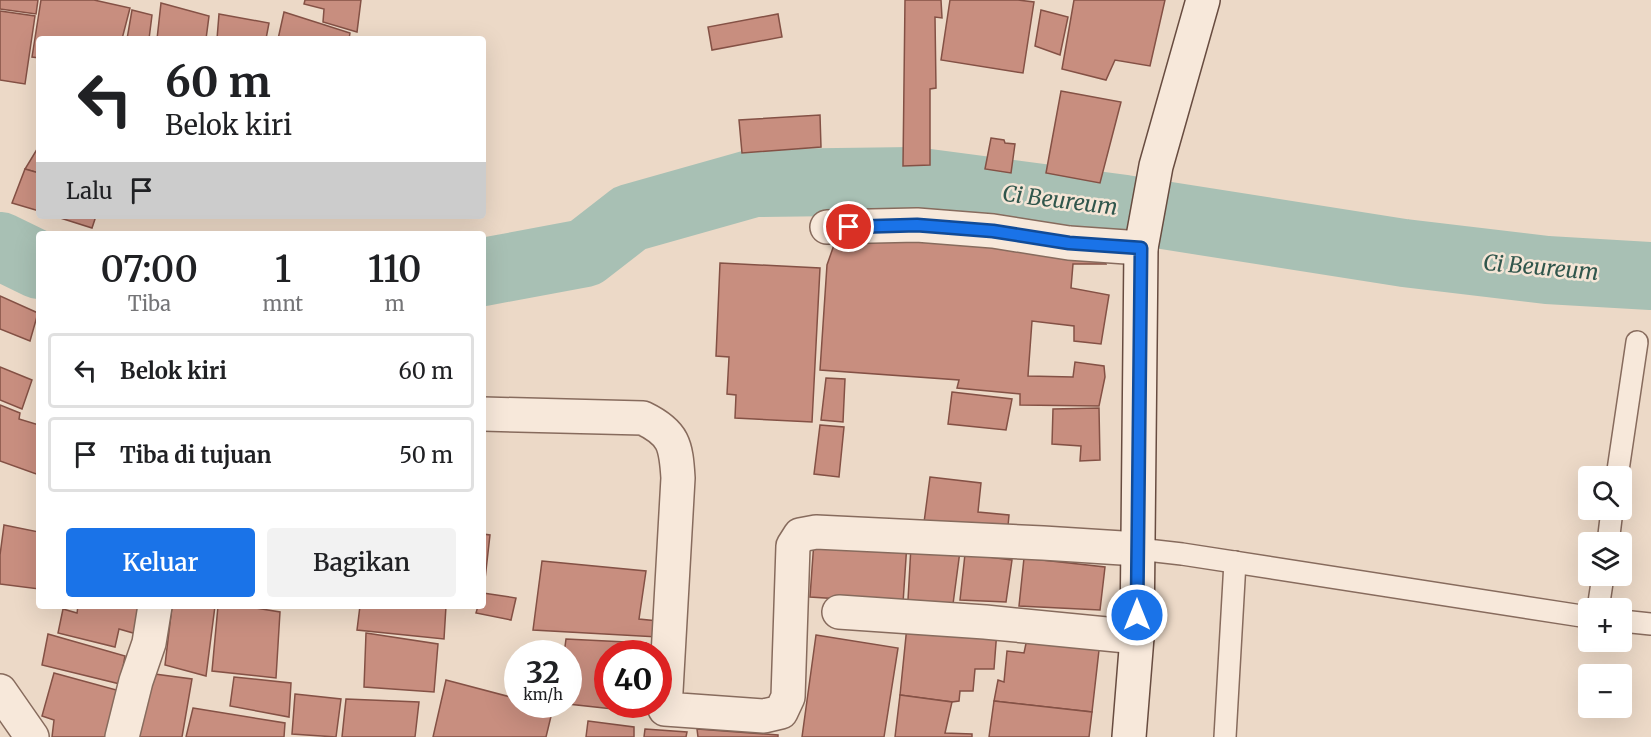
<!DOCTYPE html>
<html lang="id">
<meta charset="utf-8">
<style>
body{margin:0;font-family:Merriweather,serif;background:#f2f2f2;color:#202124;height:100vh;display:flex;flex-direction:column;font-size:22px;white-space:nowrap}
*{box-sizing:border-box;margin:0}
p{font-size:20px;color:#757577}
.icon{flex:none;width:33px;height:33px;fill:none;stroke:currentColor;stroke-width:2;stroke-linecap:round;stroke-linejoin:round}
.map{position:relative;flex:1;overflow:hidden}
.details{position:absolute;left:36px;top:231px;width:450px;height:378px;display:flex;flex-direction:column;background:#fff;border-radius:6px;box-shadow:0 6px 24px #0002}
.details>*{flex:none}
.top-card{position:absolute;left:36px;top:36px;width:450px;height:183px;border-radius:6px;box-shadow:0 6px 24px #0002;background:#fff;color:#202124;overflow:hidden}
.buttons{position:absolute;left:1578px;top:466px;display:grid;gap:12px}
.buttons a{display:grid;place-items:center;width:54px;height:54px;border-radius:6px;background:#fff;box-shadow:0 6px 24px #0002;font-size:30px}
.speed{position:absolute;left:504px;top:640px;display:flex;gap:12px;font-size:30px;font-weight:700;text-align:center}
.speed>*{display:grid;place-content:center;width:78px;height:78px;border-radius:50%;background:#fff;box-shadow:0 6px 24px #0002;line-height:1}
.speed small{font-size:15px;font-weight:400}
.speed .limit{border:9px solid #d22;background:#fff;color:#111}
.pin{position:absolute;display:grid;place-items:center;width:51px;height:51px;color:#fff;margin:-26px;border:3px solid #fff;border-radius:50%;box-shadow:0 2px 6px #0007}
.me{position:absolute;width:66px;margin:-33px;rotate:0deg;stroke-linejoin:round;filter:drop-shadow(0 0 4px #0008)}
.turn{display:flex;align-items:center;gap:21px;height:126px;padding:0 30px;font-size:27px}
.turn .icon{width:78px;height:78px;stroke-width:2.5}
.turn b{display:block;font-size:42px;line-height:51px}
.then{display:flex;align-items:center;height:57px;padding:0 30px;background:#0003;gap:12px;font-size:22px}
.eta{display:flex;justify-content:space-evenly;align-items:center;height:102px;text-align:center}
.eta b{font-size:36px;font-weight:600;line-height:42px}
.primary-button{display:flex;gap:12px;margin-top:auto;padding:12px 30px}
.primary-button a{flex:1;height:69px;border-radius:6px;background:#1a73e8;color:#fff;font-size:24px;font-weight:600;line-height:69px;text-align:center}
.primary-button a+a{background:#f2f2f2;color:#202124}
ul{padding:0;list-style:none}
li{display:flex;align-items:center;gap:18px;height:75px;margin:0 12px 9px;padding:0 18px;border:3px solid #e0e0e0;border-radius:6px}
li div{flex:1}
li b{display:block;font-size:22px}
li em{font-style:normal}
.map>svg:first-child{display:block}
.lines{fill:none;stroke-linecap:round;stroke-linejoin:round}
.river{stroke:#a8c0b4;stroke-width:68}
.building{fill:#c88e7f;stroke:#845145;stroke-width:1.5}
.lane-casing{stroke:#876b5d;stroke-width:24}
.street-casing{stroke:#876b5d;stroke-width:36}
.secondary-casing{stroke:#684c40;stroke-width:36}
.lane{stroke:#f7e8da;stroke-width:21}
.street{stroke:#f7e8da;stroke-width:33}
.secondary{stroke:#f7e8da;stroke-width:33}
.route-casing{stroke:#114b97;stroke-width:15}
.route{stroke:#1a73e8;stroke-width:10}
.labels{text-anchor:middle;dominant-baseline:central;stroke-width:5;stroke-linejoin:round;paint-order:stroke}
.water-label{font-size:22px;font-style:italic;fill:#30564c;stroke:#f4e5d6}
</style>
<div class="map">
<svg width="1651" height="737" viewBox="0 0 1651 737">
<rect width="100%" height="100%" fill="#ecd9c7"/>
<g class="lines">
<g class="river">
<polyline points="0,246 39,265"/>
<polyline points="483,272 585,253 630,218 754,183 913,181 1125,209 1404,253 1547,270 1651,276"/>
</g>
</g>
<g class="building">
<polygon points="0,0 38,0 36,14 0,9"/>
<polygon points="41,0 94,0 130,8 122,39 39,39 39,58 32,57"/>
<polygon points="305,0 361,0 357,32 323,22 324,9 304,4"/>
<polygon points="905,0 941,0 942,18 935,17 936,88 930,89 930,165 903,166"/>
<polygon points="950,0 1018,0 1034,2 1023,73 941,60"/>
<polygon points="1074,0 1165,0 1150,66 1115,60 1106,80 1062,69"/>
<polygon points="161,3 209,16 206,39 157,39"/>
<polygon points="132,10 152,15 149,39 127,39"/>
<polygon points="1041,10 1068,17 1060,55 1035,46"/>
<polygon points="0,11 35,16 25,84 0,80"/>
<polygon points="284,12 350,33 349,39 278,39"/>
<polygon points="219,14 269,23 266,39 217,39"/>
<polygon points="778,14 782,37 712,50 708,27"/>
<polygon points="1061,91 1121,102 1100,183 1046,173"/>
<polygon points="820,115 821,147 742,153 739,120"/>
<polygon points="991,138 1004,140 1005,143 1015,144 1011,173 985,169"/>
<polygon points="39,146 39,173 25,169"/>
<polygon points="25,169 39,173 39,211 12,203"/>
<polygon points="54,216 96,216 92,228"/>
<polygon points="984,241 1103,256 1106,264 1073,264 1071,288 1109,295 1101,344 1074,341 1074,326 1032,321 1028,376 1073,377 1075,362 1104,366 1105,377 1099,406 1020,405 1020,394 957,388 959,380 820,370 827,265 835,242"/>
<polygon points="720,263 820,268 812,422 735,418 736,395 727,394 729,357 716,356"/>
<polygon points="0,296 38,313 30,341 0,329"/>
<polygon points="0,367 32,380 22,409 0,400"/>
<polygon points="826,378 845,379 843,422 821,420"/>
<polygon points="952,392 1012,399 1006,430 948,424"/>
<polygon points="0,405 20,413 19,419 39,425 39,475 0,461"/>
<polygon points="1099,408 1100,460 1080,461 1081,446 1052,444 1053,409"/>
<polygon points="820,425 844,427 839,477 814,474"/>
<polygon points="930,477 981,483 978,512 1009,515 1007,537 923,530"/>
<polygon points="4,525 39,532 39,589 0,584 0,555"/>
<polygon points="483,534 490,535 484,588 483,588"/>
<polygon points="814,541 907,543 903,603 810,597"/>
<polygon points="911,546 960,551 953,604 908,600"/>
<polygon points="965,554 1012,560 1006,602 960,600"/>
<polygon points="1024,558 1105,567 1100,610 1019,606"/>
<polygon points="542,561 646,571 639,619 658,621 658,637 533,630"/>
<polygon points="483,593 516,598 511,620 476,613 478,606 483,606"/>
<polygon points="78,606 144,606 140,635 119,629 115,647 58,633 63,609 77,613"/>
<polygon points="172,606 215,606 206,676 165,665"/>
<polygon points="218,606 244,606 280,612 276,678 212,671"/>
<polygon points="360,606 446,606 444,639 357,630"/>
<polygon points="907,626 997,630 994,669 975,669 973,691 960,691 959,701 952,702 900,695"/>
<polygon points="366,633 438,644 434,692 364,687"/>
<polygon points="48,634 125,656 120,684 42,665"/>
<polygon points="1028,634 1099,650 1092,712 994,701 998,680 1004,682 1007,651 1024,653"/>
<polygon points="816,635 898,648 884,737 802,737"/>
<polygon points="566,639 646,643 645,654 608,654 608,705 640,705 640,712 568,704 568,654 564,654"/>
<polygon points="54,673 120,691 111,737 52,737 54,720 42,716"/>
<polygon points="147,673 192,679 182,737 132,737"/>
<polygon points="234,677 291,683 289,717 230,706"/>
<polygon points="446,680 518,699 518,705 540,705 553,708 546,737 433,737"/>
<polygon points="295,694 341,699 336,737 292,734"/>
<polygon points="900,695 952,702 945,733 972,734 972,737 895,737"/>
<polygon points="346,699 419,702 415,737 342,737"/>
<polygon points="994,701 1092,712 1089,737 989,737"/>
<polygon points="193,708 285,723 284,737 186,737"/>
<polygon points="588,721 634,727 634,737 586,737"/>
<polygon points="645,729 687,732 686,737 644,737"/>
<polygon points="697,729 778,735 778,737 698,737"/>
</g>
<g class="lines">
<g class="lane-casing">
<g id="lane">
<polyline points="1617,477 1637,342"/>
<polyline points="1608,543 1612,510"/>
<polyline points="1138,549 1182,554 1588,617"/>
<polyline points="1598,609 1603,576"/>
<polyline points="1622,621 1651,624"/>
<polyline points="1225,737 1235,562"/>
</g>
</g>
<g class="street-casing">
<g id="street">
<polyline points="827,227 917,225 993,231 1069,243 1141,248"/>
<path d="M483,414l160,4c31,15 33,27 35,60l-13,231 99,7 17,-4 7,-15 5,-151 7,-11 16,-3 227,11 95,6"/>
<polyline points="839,612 985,622 1137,637"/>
<polyline points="0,691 32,737"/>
<polyline points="122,737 136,681 149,643 155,606"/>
</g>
</g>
<g class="secondary-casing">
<polyline id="secondary" points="1129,737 1137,637 1141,248 1156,166 1203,0"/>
</g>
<use href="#lane" class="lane"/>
<use href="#street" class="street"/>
<use href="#secondary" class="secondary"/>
</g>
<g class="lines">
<g class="route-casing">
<polyline id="route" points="849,227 917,225 993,231 1069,243 1141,248 1137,615"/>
</g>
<use href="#route" class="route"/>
</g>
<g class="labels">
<g class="water-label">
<text transform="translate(1060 200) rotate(7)">Ci Beureum</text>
<text transform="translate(1541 267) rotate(5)">Ci Beureum</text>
</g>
</g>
</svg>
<div class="buttons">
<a><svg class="icon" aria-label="search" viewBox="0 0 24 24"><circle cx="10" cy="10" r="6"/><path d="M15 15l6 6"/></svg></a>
<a><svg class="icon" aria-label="layers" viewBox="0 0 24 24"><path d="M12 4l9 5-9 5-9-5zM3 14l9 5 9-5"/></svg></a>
<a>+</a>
<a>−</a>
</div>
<div class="speed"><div>32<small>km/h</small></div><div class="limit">40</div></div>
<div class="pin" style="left:849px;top:227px;background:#d93025"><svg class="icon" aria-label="arrive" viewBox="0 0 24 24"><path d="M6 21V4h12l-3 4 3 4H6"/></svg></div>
<svg class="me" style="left:1137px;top:615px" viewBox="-20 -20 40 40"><circle r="17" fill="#1a73e8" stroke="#fff" stroke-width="3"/><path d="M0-11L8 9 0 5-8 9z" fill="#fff"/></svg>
<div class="top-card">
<div class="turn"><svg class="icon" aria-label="left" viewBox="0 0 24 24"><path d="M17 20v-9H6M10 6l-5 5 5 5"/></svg><div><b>60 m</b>Belok kiri</div></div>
<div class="then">Lalu<svg class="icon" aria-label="arrive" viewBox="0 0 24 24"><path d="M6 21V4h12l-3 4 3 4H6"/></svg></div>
</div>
<section class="details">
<div class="eta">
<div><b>07:00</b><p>Tiba</p></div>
<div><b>1</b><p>mnt</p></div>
<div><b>110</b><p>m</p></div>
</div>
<ul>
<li><svg class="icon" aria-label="left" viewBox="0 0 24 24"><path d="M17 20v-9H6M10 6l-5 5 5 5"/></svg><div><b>Belok kiri</b></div><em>60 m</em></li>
<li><svg class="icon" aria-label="arrive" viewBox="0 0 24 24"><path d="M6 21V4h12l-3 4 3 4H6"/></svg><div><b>Tiba di tujuan</b></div><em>50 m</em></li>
</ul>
<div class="primary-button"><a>Keluar</a><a>Bagikan</a></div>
</section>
</div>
